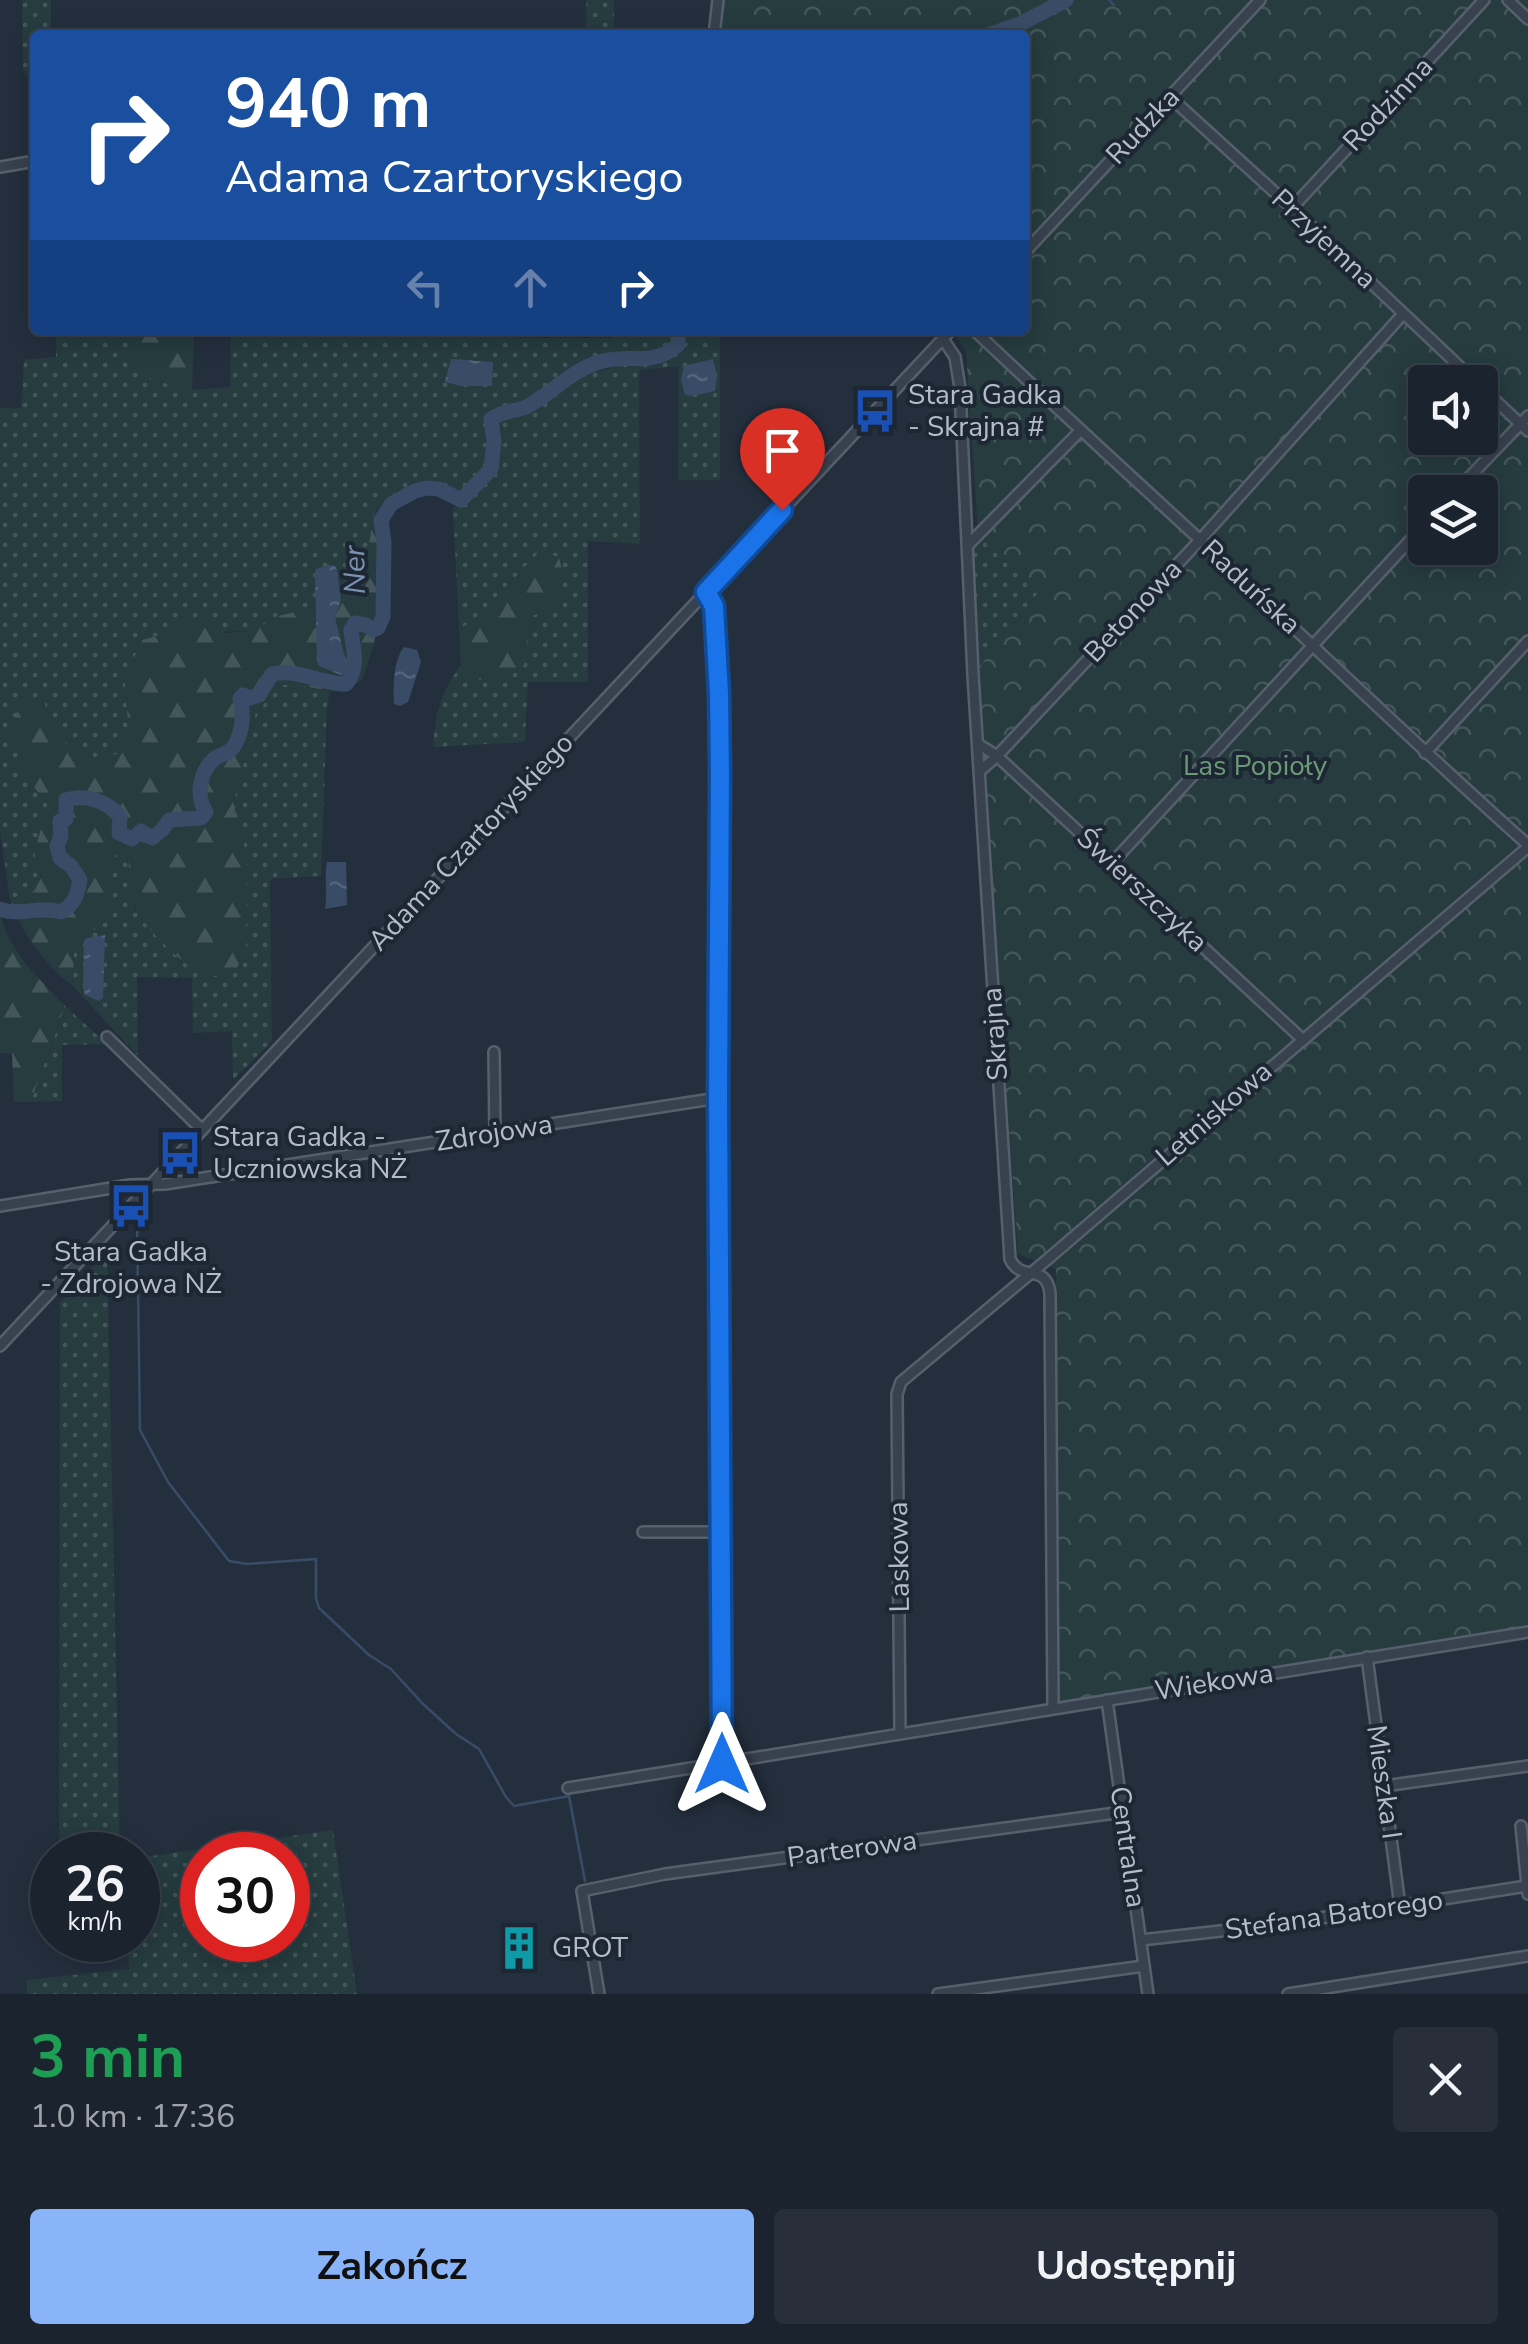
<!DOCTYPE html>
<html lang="pl">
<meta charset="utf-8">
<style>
body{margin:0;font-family:"Nunito Sans",sans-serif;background:#282f3a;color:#f1f3f6;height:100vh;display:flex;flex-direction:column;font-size:38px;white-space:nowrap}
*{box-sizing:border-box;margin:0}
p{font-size:32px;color:#a0a4aa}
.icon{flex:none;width:55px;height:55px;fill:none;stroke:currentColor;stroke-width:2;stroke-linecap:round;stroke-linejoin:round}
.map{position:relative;height:1994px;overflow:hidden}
.panel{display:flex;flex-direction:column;background:#1b232e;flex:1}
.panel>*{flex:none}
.top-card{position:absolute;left:30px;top:30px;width:1000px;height:305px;border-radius:10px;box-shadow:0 5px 25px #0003,0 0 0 2px #39404a;background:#1a4fa0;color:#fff;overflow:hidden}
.fabs{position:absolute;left:1408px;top:365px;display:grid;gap:20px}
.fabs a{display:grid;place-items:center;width:90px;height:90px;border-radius:10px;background:#1b232e;box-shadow:0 5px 25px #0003,0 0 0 2px #39404a;font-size:50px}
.speed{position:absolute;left:30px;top:1832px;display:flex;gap:20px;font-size:50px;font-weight:700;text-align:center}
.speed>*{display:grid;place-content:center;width:130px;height:130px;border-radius:50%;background:#1b232e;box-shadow:0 5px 25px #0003,0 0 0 2px #39404a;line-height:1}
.speed small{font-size:25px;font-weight:400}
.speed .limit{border:15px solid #d22;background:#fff;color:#111}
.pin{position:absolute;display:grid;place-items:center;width:85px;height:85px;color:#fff;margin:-102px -42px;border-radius:50% 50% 50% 0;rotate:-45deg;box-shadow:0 0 10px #0007}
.pin .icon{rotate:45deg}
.me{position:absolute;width:110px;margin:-55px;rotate:0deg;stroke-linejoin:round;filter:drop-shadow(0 0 8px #0008)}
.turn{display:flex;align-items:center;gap:35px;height:210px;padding:0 30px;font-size:45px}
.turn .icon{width:130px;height:130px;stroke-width:2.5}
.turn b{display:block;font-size:70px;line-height:85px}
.lanes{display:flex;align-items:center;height:95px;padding:0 30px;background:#0003;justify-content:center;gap:50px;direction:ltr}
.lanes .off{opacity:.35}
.round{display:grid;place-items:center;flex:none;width:105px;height:105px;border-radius:10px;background:#282f3a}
.overview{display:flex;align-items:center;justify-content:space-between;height:170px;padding:0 30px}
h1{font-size:60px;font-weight:700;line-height:75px;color:#1e9e55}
.action{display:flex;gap:20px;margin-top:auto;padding:20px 30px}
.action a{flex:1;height:115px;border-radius:10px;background:#8ab4f8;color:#111;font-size:40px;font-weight:700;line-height:115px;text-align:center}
.action a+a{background:#282f3a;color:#f1f3f6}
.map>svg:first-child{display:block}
.grass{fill:url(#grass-dots);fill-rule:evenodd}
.forest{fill:url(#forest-firs)}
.park{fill:url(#park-crowns);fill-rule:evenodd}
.water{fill:url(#water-ripples)}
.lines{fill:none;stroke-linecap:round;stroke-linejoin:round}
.stream{stroke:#394c67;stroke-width:2.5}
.river{stroke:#394c67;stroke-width:15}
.minor-casing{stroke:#565f6c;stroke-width:14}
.minor{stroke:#38414e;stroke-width:9}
.route-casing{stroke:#114b97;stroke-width:25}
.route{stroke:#1a73e8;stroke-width:18}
.labels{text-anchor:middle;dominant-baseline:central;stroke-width:8;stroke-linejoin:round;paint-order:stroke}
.street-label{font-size:28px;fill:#b4bcc9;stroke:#1d2633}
.poi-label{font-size:28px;fill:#b4bcc9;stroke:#1d2633;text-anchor:start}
.park-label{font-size:28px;fill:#6b9a76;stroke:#1d2633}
.water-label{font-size:30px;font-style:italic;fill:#7c92b1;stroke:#1d2633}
</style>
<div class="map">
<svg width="1528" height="1994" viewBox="0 0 1528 1994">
<defs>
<pattern id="grass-dots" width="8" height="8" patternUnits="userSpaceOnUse" patternTransform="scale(2.5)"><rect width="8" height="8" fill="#263c3f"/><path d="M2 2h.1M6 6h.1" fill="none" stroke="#435659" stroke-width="1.8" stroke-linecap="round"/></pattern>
<pattern id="forest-firs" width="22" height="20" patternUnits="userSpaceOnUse" patternTransform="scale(2.5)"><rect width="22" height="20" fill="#263c3f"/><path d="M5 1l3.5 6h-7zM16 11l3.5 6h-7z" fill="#435659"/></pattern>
<pattern id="park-crowns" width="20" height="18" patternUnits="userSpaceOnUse" patternTransform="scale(2.5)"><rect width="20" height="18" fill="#263c3f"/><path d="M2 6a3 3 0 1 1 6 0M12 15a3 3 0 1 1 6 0" fill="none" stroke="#435659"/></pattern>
<pattern id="water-ripples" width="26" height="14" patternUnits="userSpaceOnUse" patternTransform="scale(2.5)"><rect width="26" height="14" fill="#394c67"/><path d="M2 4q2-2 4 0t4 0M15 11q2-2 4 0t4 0" fill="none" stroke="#53647b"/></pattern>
</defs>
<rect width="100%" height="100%" fill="#242f3e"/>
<g class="grass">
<polygon points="22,0 51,0 51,35 35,35 35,78 31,79 23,71"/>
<polygon points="586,0 614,0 614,35 587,35"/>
<polygon points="56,330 133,330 133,358 145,377 192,390 230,387 231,330 270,330 271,332 519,330 519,338 614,338 614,330 673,330 673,339 659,352 604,356 574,366 523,404 505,405 488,416 489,441 485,466 460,493 441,485 421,483 401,490 383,501 374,514 368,549 349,594 320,606 278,616 253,631 168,633 142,640 125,679 128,726 119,754 87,758 60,740 43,700 24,774 48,805 35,853 42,875 34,891 10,899 0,831 0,408 21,408 24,360 56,357"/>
<path d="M685,330h35v150h-42l1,-114 -40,4 1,174 -52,-3v141h-60l-3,60 -92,5c2,-33 8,-55 28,-82l16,15 52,-42 3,-22 24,-12 -45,-23 -35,38 -17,11 -6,-123 13,-3 32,-33 1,-48 11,-8 17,-1 56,-39 43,-11 31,2 26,-17z"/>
<polygon points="983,536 1038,593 976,671 972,550 972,546"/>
<polygon points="302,684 330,691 327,707 321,876 270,879 272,1041 233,1080 232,1031 193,1033 192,978 137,977 138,1056 73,986 74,947 108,918 109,882 115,855 126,850 135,908 182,963 247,858 235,810 236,778 252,747 255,714 280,685"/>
<path d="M64,1005l43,39 -45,1v56l-31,1c10,-33 25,-64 33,-97z"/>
<polygon points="107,1252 120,1855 59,1855 60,1303"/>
<path d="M333,1830l24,164h-330v-14l102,-11 -2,-29h11v-82zM202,1855h86v85h-86z"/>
</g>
<g class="forest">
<polygon points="133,330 194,330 192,390 145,378 133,358"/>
<path d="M374,514l4,32 1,62 -5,36 -11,34 -16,14c-23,-1 -44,-8 -67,-7l-25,29 -3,33 -16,31 -1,32 12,48 -1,92 -11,22 -30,6c-20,-13 -63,-50 -70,-73 -5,-17 -5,-37 -9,-55l-11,6 -6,26 -1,36 -34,29 -1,39c-28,-21 -52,-53 -63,-87l24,-8 8,-15 -8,-23 14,-48 -24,-31 -13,-43 11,-35 21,4 17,40 27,18 31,-4 10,-28 -3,-47 17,-39 26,-7 16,-14 27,-1 14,15 28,-2 25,-15 42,-10 28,-12 20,-45z"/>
<polygon points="539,552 559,557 564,580 556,604 532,616 524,665 499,679 477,680 461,665 459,630 476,618"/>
<path d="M0,913c8,38 39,65 64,92 -8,33 -23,64 -33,97h-17l-2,-48 -12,-1z"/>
</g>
<path class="park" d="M714,0h814v1636l-429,72 -6,-1 -29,4 -5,-13 -3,-429 -38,-15 -42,-583 62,-78 -60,-62 -12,-180 -13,-21h72v-295h-315zM1425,382h55v56h-55zM1425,492h55v56h-55z"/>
<g class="water">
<polygon points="451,359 493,362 492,386 461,386 445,382"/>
<polygon points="713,359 717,376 715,391 692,396 685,395 681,380 684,366"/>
<polygon points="329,565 335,566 337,570 341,600 335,617 347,667 346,673 341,675 319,666 317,661 315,573 316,569"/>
<path d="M404,647l13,3 4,12 -13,40 -8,4 -6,-2c-1,-17 -1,-43 10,-57z"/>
<path d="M327,862h19l1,43 -22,4c3,-15 -1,-33 2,-47z"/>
<polygon points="105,935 103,998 99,1001 85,995 83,987 84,941 87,938"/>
</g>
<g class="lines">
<g class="stream">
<polyline points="1109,0 1114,5"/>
<polyline points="137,1218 140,1430 168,1482 229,1561 247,1564 316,1559 316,1598 319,1608 369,1655 391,1669 422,1703 456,1734 479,1749 506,1797 514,1806 569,1796 585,1881"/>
</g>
<g class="river">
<polyline points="988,35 1022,23 1066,0"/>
<path d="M0,909c20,8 40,-4 61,3 14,-8 16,-17 19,-32l-9,-14 -11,-8 -3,-12 4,-10 -1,-15 6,-2v-19c20,-6 42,1 54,17l-1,16 13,6 9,-8 11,7 10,-8 7,-10 32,-2 5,-6c-11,-17 -6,-40 8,-53 7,-6 15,-4 20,-13 9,-14 10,-33 6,-48l3,-3 6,3 10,-3 13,-21c26,-6 48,10 74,10 14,-17 7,-34 5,-54l4,-7 11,2 7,5 5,-2 5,-11 1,-75 -3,-22 10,-16 24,-13 11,-3 13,1 22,11 30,-31 3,-27 -3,-23c14,-10 24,-6 37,-13 26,-14 44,-37 75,-45 31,-8 47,7 75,-16v-15"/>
</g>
<g class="minor-casing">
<g id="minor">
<polyline points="1508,0 1528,19"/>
<polyline points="714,35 718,0"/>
<polyline points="1170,97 1292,208 1476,382"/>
<polyline points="0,167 35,161"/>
<polyline points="1292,208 1484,0"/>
<polyline points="1025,252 1260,0"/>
<path d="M974,330c83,79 168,156 252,234 100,94 199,189 302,281"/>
<path d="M943,339l12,18 5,31 13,287 37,584c11,24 36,3 40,34l3,415"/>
<polyline points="1480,386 1528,431"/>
<polyline points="1455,492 1528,416"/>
<polyline points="968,545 1080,431"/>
<polyline points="706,592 714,606 719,693 718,1098 722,1764"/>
<polyline points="978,744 997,756 1302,1039"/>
<polyline points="1425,753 1528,641"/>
<polyline points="980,771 997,756 1200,540 1403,314"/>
<polyline points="1113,862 1425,524"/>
<polyline points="107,1037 202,1130"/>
<polyline points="494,1052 495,1133"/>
<polyline points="0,1206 130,1185 165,1184 718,1098"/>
<polyline points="0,1346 951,330"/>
<polyline points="643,1532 721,1532"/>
<polyline points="1367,1657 1400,1906"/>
<polyline points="1107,1700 1148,1994"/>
<polyline points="900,1733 897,1394 901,1382 1049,1258 1528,847"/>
<polyline points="1384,1786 1528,1766"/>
<polyline points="568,1788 1528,1632"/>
<polyline points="1521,1826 1528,1894"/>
<polyline points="1141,1940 1282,1924 1527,1886"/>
<polyline points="599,1994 582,1891 665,1874 1123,1812"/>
<polyline points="938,1994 1144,1966"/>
<polyline points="1288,1994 1528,1956"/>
</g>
</g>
<use href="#minor" class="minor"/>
</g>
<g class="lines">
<g class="route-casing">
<polyline id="route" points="722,1764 718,1098 720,775 719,693 714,606 706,592 782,510"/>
</g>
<use href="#route" class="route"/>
</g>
<defs>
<g id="bus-bare" transform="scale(3.45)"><path d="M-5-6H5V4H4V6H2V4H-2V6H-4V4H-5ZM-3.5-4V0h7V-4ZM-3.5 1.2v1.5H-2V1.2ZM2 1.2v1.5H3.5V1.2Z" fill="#1a4fb4" stroke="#1d2633" stroke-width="2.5" paint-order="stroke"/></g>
<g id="building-bare" transform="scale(3.45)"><path d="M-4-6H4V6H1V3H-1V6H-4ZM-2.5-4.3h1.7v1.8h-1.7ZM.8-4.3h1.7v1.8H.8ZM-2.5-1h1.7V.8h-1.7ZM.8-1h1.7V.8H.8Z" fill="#0f9aa8" stroke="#1d2633" stroke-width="2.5" paint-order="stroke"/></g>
</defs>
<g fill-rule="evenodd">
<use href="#bus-bare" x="875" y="411"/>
<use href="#bus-bare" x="180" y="1153"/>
<use href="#bus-bare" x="131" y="1206"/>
<use href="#building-bare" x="519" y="1948"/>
</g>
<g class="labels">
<g class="street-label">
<text transform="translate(1388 104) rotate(-47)">Rodzinna</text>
<text transform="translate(1143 126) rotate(-47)">Rudzka</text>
<text transform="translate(1324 239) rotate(43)">Przyjemna</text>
<text transform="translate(1251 587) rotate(43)">Raduńska</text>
<text transform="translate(1133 611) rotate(-47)">Betonowa</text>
<text transform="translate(471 842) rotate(-47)">Adama Czartoryskiego</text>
<text transform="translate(1142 890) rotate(43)">Świerszczyka</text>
<text transform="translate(995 1034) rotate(-94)">Skrajna</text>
<text transform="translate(1214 1114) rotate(-41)">Letniskowa</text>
<text transform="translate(494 1133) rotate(-9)">Zdrojowa</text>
<text transform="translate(899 1557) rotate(-91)">Laskowa</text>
<text transform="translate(1214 1682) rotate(-9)">Wiekowa</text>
<text transform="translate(1384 1782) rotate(82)">Mieszka I</text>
<text transform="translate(1128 1847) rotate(82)">Centralna</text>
<text transform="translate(852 1849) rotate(-8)">Parterowa</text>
<text transform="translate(1334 1915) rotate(-8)">Stefana Batorego</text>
</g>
<g class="poi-label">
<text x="908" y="395">Stara Gadka<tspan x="908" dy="32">- Skrajna #</tspan></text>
<text x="213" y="1137">Stara Gadka -<tspan x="213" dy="32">Uczniowska NŻ</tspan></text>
<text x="131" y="1252" text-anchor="middle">Stara Gadka<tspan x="131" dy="32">- Zdrojowa NŻ</tspan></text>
<text x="552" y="1948">GROT</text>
</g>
<g class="park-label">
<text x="1255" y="766">Las Popioły</text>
</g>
<g class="water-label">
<text transform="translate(355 570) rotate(-91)">Ner</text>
</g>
</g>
</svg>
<div class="fabs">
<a><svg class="icon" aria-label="sound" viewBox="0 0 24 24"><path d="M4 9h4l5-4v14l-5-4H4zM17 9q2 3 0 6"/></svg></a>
<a><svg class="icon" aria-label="layers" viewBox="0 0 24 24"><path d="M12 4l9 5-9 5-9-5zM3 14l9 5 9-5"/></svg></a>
</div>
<div class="speed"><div>26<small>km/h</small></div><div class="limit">30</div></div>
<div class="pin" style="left:782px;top:510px;background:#d93025"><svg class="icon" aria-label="arrive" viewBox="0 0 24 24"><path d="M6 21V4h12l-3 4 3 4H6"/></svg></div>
<svg class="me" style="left:722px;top:1764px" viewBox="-20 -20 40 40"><path d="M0-17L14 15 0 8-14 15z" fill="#1a73e8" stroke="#fff" stroke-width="4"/></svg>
<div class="top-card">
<div class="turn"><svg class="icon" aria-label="right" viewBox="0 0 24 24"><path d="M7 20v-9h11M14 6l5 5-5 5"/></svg><div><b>940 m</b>Adama Czartoryskiego</div></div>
<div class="lanes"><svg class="icon off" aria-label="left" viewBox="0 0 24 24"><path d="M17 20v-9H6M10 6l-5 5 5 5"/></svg><svg class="icon off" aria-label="ahead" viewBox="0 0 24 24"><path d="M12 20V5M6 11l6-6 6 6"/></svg><svg class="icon" aria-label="right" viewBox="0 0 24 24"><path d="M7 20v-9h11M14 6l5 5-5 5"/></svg></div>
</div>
</div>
<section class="panel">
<div class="overview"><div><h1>3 min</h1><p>1.0 km · 17:36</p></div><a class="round"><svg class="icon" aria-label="close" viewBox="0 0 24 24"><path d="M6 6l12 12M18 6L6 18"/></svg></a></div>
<div class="action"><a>Zakończ</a><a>Udostępnij</a></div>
</section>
